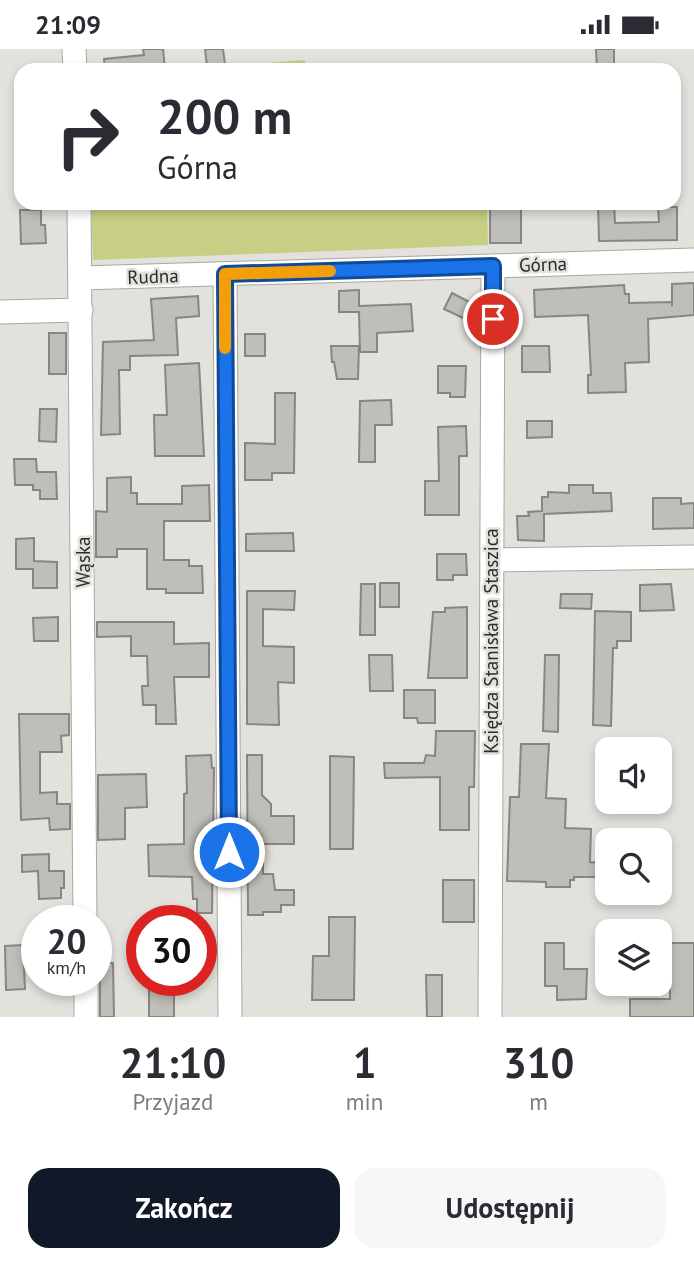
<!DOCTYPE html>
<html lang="pl">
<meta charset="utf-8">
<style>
body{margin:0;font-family:"PT Sans",sans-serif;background:#f7f7f7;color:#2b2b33;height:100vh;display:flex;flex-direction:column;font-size:26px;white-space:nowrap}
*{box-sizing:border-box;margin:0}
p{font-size:23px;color:#7c7c81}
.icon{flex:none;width:38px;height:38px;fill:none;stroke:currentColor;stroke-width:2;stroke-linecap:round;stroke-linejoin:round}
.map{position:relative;height:968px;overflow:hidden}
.sheet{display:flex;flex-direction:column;background:#fff;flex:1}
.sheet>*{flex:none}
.banner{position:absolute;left:14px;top:14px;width:667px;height:147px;border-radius:21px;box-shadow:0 4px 10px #0003;background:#fff;color:#2b2b33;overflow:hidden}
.controls{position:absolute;left:595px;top:688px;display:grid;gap:14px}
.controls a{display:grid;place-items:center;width:77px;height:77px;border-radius:14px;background:#fff;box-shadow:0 4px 10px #0003;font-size:35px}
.speed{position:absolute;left:21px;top:856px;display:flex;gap:14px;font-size:35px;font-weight:700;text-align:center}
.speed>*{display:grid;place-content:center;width:91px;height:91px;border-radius:50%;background:#fff;box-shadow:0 4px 10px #0003;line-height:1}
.speed small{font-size:18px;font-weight:400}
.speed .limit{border:10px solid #d22;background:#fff;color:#111}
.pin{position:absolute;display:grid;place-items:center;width:60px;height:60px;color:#fff;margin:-30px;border:4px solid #fff;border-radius:50%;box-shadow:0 2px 7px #0007}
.me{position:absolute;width:77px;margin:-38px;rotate:0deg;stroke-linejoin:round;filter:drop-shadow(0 0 5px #0008)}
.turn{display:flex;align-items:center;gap:24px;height:147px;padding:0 28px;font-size:32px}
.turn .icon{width:91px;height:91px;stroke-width:2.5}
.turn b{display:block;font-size:49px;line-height:60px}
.eta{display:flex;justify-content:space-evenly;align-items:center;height:119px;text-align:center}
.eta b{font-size:42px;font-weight:700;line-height:49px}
.cta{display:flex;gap:14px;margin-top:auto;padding:14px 28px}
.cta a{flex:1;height:80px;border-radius:21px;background:#111827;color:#fff;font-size:28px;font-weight:700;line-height:80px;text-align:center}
.cta a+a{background:#f7f7f7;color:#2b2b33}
.status{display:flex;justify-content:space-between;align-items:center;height:49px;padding:0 35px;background:#fff;direction:ltr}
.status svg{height:19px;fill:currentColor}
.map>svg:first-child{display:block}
.green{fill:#c6cf83}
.building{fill:#bfbeb9;stroke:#878682;stroke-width:2}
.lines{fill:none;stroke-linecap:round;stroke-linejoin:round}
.minor-casing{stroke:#a8a8a3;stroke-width:25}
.minor{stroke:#fff;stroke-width:23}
.route-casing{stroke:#114b97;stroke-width:18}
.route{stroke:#1a73e8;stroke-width:12}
.slow{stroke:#f59e0b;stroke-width:12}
.labels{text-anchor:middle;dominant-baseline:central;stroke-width:5;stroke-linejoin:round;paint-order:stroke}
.street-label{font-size:19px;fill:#2b2b29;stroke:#e2e1dc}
</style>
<div class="status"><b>21:09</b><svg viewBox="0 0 49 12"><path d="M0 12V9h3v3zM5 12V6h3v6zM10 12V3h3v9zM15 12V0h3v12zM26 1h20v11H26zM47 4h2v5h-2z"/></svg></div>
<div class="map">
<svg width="694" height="968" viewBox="0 0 694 968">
<rect width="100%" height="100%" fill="#e2e1dc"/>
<g class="green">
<polygon points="305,11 305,21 176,21"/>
<polygon points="91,154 487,154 488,196 93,211"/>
</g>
<g class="building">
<polygon points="143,0 163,0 165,19 105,21 104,10 144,6"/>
<polygon points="205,0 223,0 225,15 207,17"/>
<polygon points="596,0 614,0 614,21 597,21"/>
<rect x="490" y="154" width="31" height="40"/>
<polygon points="598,154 614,154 615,174 659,173 658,158 677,158 677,191 599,192"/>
<polygon points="20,161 41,161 41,176 45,176 46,194 21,195"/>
<polygon points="694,234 694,266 648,270 649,313 625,314 626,343 588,344 588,326 591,326 588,266 535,268 534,241 624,236 625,245 629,245 629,254 672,253 672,257 672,235"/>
<polygon points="359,241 359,257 411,255 413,282 377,284 377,303 360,303 359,263 339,263 339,242"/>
<polygon points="452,244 473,255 465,270 444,260"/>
<polygon points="198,247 199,267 176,269 178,306 130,307 130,321 119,321 120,385 101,386 103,293 154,291 151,250"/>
<rect x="49" y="284" width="17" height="41"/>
<rect x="245" y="285" width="20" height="22"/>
<polygon points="331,297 359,297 358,330 337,330 334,313 332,313"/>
<polygon points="522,297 549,297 550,323 522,323"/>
<polygon points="199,314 204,407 155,407 154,366 167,366 165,316"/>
<polygon points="438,317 466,317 465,348 450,348 450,344 438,344"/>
<polygon points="275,344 295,344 294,424 272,424 272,431 245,431 245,394 275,395"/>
<polygon points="391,351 392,376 375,376 375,413 359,413 360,352"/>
<polygon points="40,360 57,360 56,393 39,392"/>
<polygon points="527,372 552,372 552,388 527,389"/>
<polygon points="466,377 467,407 459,407 459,466 425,466 425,432 439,432 438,378"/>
<polygon points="14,410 36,410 37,423 56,423 57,450 40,450 40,441 33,441 33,436 15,436"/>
<polygon points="131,428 131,444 137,444 137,455 182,455 182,437 209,436 210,472 164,472 164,511 189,511 189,517 202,517 203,544 166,544 166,540 147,540 147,500 117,500 117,508 96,508 96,462 107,463 107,429"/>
<polygon points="569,436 593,436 593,444 611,444 612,462 544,465 544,492 518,491 517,467 529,467 528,463 542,462 542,448 548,448 548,443 569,444"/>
<polygon points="653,449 681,449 681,455 694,454 694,479 653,480"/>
<polygon points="293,484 294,502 246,502 246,485"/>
<polygon points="34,489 34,512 57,513 57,539 33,539 33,520 16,520 16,490"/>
<polygon points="437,505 466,505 467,526 453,526 453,531 437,531"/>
<rect x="380" y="534" width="19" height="24"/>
<polygon points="361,535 375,535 375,586 360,586"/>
<polygon points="671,535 674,561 640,562 640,536"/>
<polygon points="247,542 295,542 294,561 263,560 263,597 294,598 294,634 278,633 279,676 247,675"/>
<polygon points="561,545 592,545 591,560 560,559"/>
<polygon points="467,558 467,629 428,629 433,563 445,563 445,559"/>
<polygon points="595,562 631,563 631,592 617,592 617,599 613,599 611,677 593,676"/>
<polygon points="58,568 58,592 34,592 33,569"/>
<polygon points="97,573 174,573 174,595 209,594 209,628 174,628 176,675 156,675 156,656 143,656 142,637 148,637 147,607 131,607 131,587 97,588"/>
<polygon points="369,606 392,606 393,642 370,642"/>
<polygon points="545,606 559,606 558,683 543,682"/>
<polygon points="404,641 435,641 435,674 418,674 417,669 404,669"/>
<polygon points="19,665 69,665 69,686 61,687 62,703 40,703 40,744 57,743 57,755 70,755 70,780 50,781 49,769 21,771"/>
<polygon points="436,682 475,682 474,738 469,738 469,781 440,781 440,728 385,729 384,714 424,714 426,706 435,707"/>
<polygon points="521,695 549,695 546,749 566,750 565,779 591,780 590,813 601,814 601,828 574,828 574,831 570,831 570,838 546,838 546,833 507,832 510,748 519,748"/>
<polygon points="211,706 212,719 214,719 212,864 197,864 197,850 193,850 192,828 149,827 148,796 184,795 184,745 187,744 186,707"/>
<polygon points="247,706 262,706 262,746 271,755 271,767 294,767 294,795 263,795 263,825 273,825 275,841 294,841 294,856 281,856 281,863 263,863 263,866 248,866"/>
<polygon points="330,707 354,708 353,800 330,800"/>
<polygon points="146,725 147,758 125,759 125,790 98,791 98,726"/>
<polygon points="49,805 49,822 64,822 64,839 61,839 61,849 39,850 38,822 22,823 22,806"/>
<rect x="443" y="831" width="31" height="42"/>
<polygon points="329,868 355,868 354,951 312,951 313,907 329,907"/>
<polygon points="545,894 564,894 564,920 587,920 586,950 557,951 557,937 545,937"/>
<polygon points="670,894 694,894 694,968 630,968 630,950 670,950"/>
<polygon points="23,896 25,940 6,941 5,897"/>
<polygon points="96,914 113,914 114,968 100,968 100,931"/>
<polygon points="426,926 442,926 442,968 427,968"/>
<rect x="149" y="931" width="25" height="37"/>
</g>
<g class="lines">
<g class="minor-casing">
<g id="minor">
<polyline points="74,0 75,21"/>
<polyline points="79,154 85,872"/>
<polyline points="225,225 230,968"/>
<polyline points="81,229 694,211"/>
<polyline points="0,263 81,261"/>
<polyline points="492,511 694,508"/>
<polyline points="86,931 86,968"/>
<polyline points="490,968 493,217"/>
</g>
</g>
<use href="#minor" class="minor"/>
</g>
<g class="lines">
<g class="route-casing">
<polyline id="route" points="229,803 225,225 493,217 493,270"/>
</g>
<use href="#route" class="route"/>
<polyline class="slow" points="225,299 225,225 330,222"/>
</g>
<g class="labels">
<g class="street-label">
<text transform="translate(543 215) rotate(-2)">Górna</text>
<text transform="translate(153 227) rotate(-2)">Rudna</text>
<text transform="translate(83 513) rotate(-90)">Wąska</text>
<text transform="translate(491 592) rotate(-90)">Księdza Stanisława Staszica</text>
</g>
</g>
</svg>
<div class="controls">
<a><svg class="icon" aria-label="sound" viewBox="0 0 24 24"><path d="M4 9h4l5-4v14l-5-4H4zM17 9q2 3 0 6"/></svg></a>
<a><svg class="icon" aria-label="search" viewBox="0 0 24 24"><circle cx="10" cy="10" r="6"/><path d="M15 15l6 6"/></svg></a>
<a><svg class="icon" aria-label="layers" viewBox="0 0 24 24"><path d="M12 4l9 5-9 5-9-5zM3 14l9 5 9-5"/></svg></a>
</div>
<div class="speed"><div>20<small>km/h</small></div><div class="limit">30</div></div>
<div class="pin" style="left:493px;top:270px;background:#d93025"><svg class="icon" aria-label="arrive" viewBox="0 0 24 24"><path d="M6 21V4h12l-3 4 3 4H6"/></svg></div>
<svg class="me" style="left:229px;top:803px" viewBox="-20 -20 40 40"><circle r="17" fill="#1a73e8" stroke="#fff" stroke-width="3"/><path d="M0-11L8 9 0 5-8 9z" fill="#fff"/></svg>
<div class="banner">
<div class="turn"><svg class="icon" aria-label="right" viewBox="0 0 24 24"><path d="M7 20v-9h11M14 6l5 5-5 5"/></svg><div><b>200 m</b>Górna</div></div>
</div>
</div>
<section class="sheet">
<div class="eta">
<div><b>21:10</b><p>Przyjazd</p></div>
<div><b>1</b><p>min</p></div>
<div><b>310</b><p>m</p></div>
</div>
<div class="cta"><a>Zakończ</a><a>Udostępnij</a></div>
</section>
